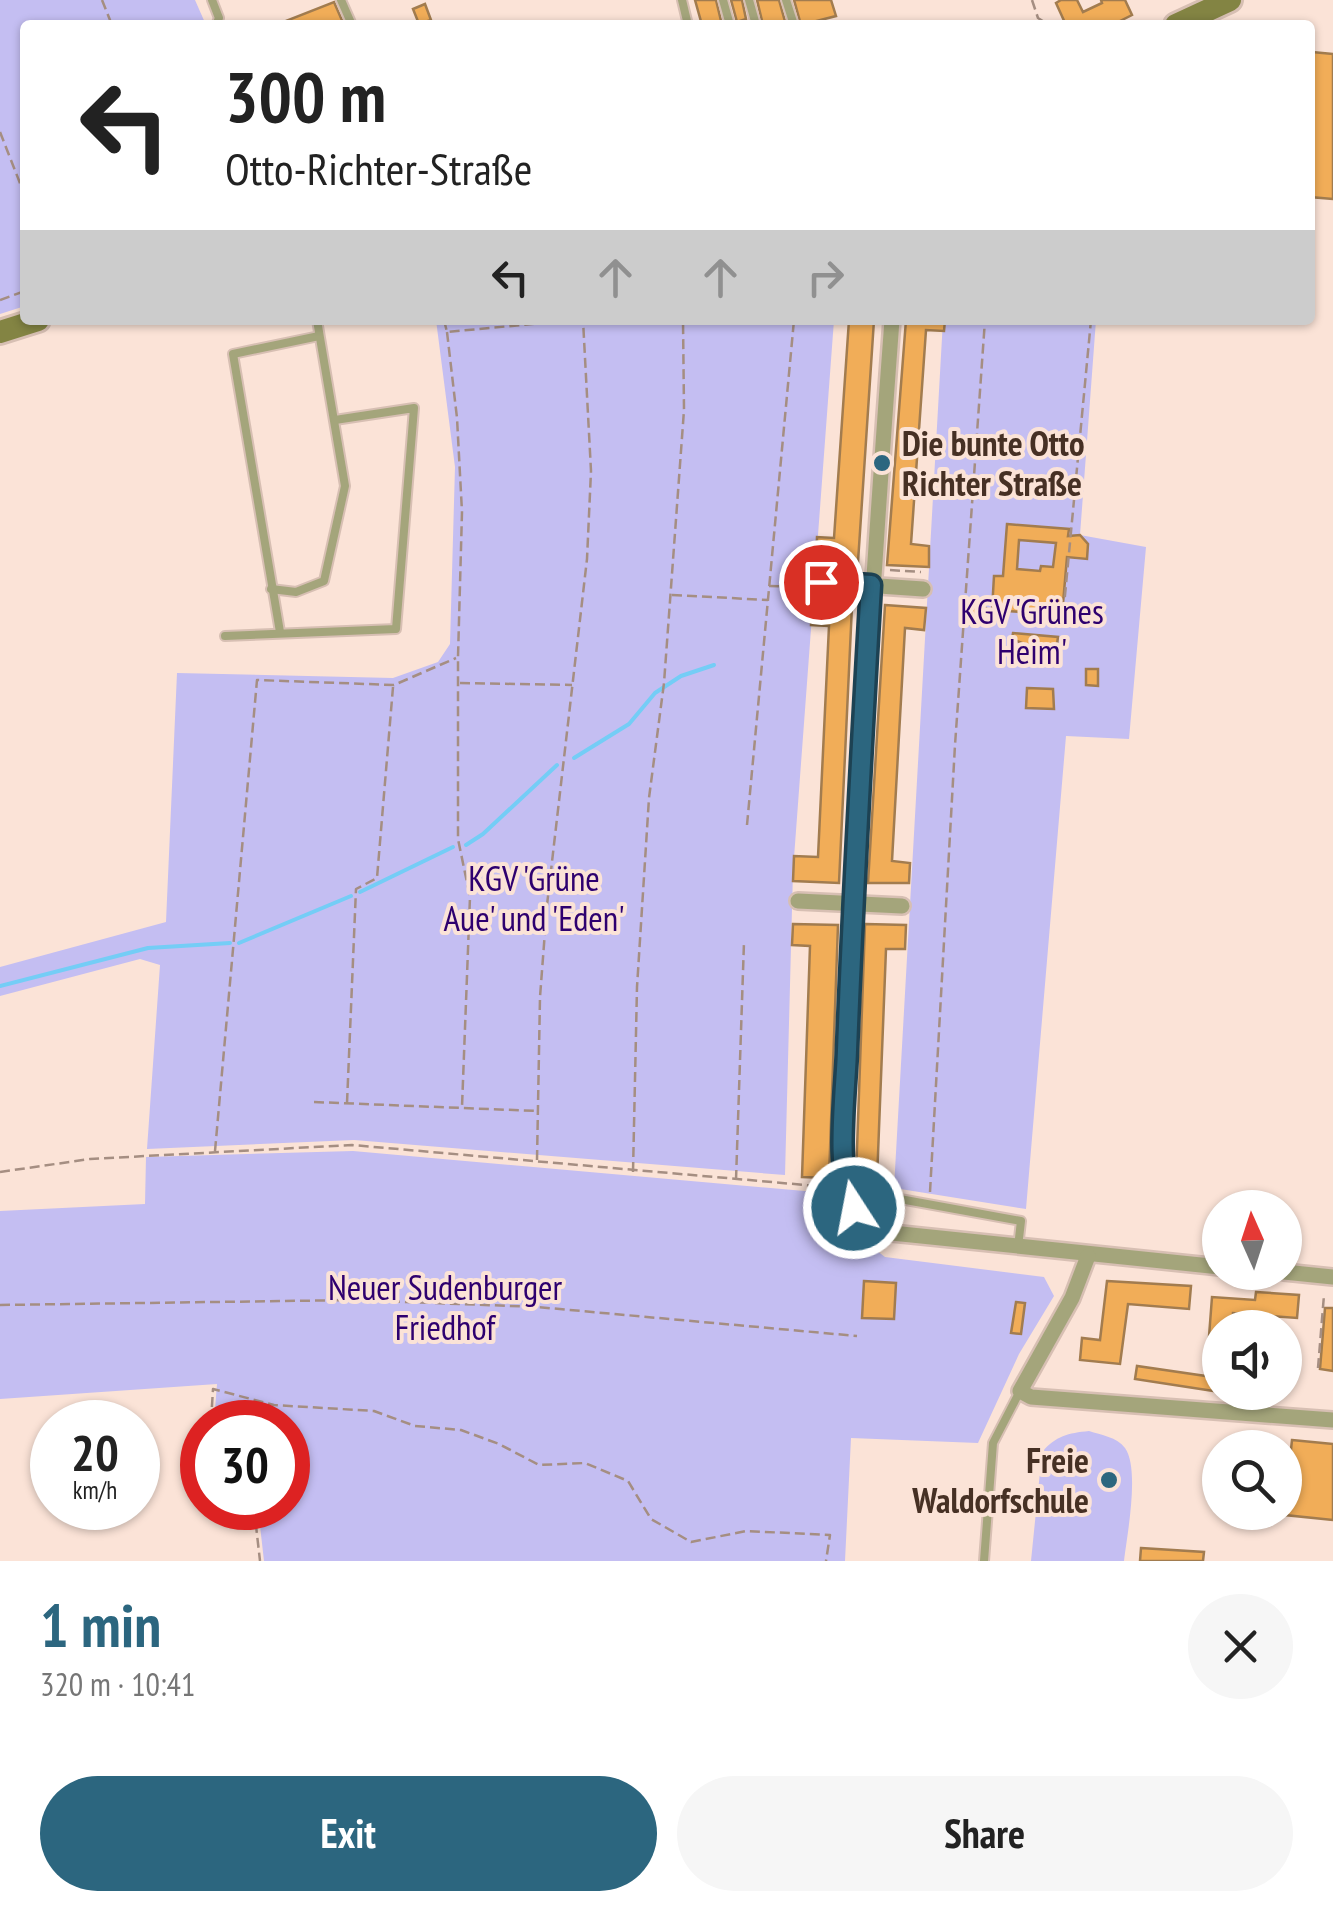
<!DOCTYPE html>
<meta charset="utf-8">
<style>
body{margin:0;font-family:"PT Sans Narrow",sans-serif;background:#f6f6f6;color:#222;height:100vh;display:flex;flex-direction:column;font-size:38px;white-space:nowrap}
*{box-sizing:border-box;margin:0}
p{font-size:32px;color:#767676}
.icon{flex:none;width:55px;height:55px;fill:none;stroke:currentColor;stroke-width:2;stroke-linecap:round;stroke-linejoin:round}
.map{position:relative;height:1561px;overflow:hidden}
.details{display:flex;flex-direction:column;background:#fff;flex:1}
.details>*{flex:none}
.guide{position:absolute;left:20px;top:20px;width:1295px;height:305px;border-radius:10px;box-shadow:0 2px 8px #0004;background:#fff;color:#222;overflow:hidden}
.needle{width:65px;rotate:357deg}
.fabs{position:absolute;left:1202px;top:1190px;display:grid;gap:20px}
.fabs a{display:grid;place-items:center;width:100px;height:100px;border-radius:50%;background:#fff;box-shadow:0 2px 8px #0004;font-size:50px}
.speed{position:absolute;left:30px;top:1400px;display:flex;gap:20px;font-size:50px;font-weight:700;text-align:center}
.speed>*{display:grid;place-content:center;width:130px;height:130px;border-radius:50%;background:#fff;box-shadow:0 2px 8px #0004;line-height:1}
.speed small{font-size:25px;font-weight:400}
.speed .limit{border:15px solid #d22;background:#fff;color:#111}
.pin{position:absolute;display:grid;place-items:center;width:85px;height:85px;color:#fff;margin:-42px;border:5px solid #fff;border-radius:50%;box-shadow:0 2px 10px #0007}
.me{position:absolute;width:110px;margin:-55px;rotate:349deg;stroke-linejoin:round;filter:drop-shadow(0 0 8px #0008)}
.turn{display:flex;align-items:center;gap:35px;height:210px;padding:0 40px;font-size:45px}
.turn .icon{width:130px;height:130px;stroke-width:2.5}
.turn b{display:block;font-size:70px;line-height:85px}
.lanes{display:flex;align-items:center;height:95px;padding:0 40px;background:#0003;justify-content:center;gap:50px;direction:ltr}
.lanes .off{opacity:.35}
.round{display:grid;place-items:center;flex:none;width:105px;height:105px;border-radius:52px;background:#f6f6f6}
.overview{display:flex;align-items:center;justify-content:space-between;height:170px;padding:0 40px}
h1{font-size:60px;font-weight:800;line-height:75px;color:#2c667f}
.cta{display:flex;gap:20px;margin-top:auto;padding:20px 40px}
.cta a{flex:1;height:115px;border-radius:60px;background:#2c667f;color:#fff;font-size:40px;font-weight:800;line-height:115px;text-align:center}
.cta a+a{background:#f6f6f6;color:#222}
.map>svg:first-child{display:block}
.green{fill:#c4bef2}
.lines{fill:none;stroke-linecap:round;stroke-linejoin:round}
.stream{stroke:#74cdf6;stroke-width:4}
.building{fill:#f1ad58;stroke:#a27c4f;stroke-width:2.5;fill-rule:evenodd}
.service-casing{stroke:#d7bfb3;stroke-width:12}
.minor-casing{stroke:#d7bfb3;stroke-width:20}
.secondary-casing{stroke:#d7bfb3;stroke-width:28}
.path{stroke:#a58e82;stroke-width:2.5;stroke-dasharray:10 5;stroke-linecap:butt}
.service{stroke:#a4a57b;stroke-width:8}
.minor{stroke:#a4a57b;stroke-width:15}
.secondary{stroke:#838443;stroke-width:22}
.route-casing{stroke:#1d4253;stroke-width:25}
.route{stroke:#2c667f;stroke-width:18}
.poi-dot{fill:#2c667f;stroke:#fbe3d7;stroke-width:4}
.labels{text-anchor:middle;dominant-baseline:central;stroke-width:8;stroke-linejoin:round;paint-order:stroke}
.poi-label{font-size:35px;font-weight:bold;fill:#463024;stroke:#fbe3d7;text-anchor:start}
.park-label{font-size:35px;fill:#2e006f;stroke:#fbe3d7}
</style>
<div class="map">
<svg width="1333" height="1561" viewBox="0 0 1333 1561">
<rect width="100%" height="100%" fill="#fbe3d7"/>
<g class="green">
<polygon points="0,0 195,0 206,25 25,25 25,306 0,314"/>
<polygon points="436,320 834,320 793,871 785,1175 354,1140 147,1149 160,965 140,959 0,996 0,967 166,922 177,673 393,678 438,662 450,644 455,467"/>
<polygon points="943,320 1096,320 1080,535 1146,547 1129,739 1066,736 1026,1209 894,1188"/>
<polygon points="353,1151 827,1193 847,1228 885,1257 1044,1277 1054,1296 1019,1354 978,1443 851,1438 845,1561 264,1561 258,1508 288,1508 288,1422 214,1422 217,1384 0,1399 0,1211 145,1204 146,1157"/>
<path d="M1089,1431c12,4 28,6 36,17 15,21 2,87 -1,113h-93l11,-109c14,-16 26,-19 47,-21z"/>
</g>
<g class="lines">
<g class="stream">
<polyline points="574,758 629,724 655,693 681,676 714,665"/>
<polyline points="466,845 483,834 557,765"/>
<polyline points="360,892 453,847"/>
<polyline points="239,943 351,896"/>
<polyline points="0,986 148,948 230,943"/>
</g>
</g>
<g class="building">
<polygon points="695,0 716,0 722,25 702,25"/>
<polygon points="731,0 742,0 746,19 737,22"/>
<polygon points="757,0 779,0 786,25 763,25"/>
<polygon points="794,0 831,0 836,16 801,25"/>
<polygon points="1061,0 1077,0 1083,12 1102,3 1101,0 1125,0 1132,15 1112,25 1066,25 1056,3"/>
<polygon points="334,2 344,25 278,25 278,24"/>
<polygon points="425,4 431,20 419,24 413,9"/>
<polygon points="1312,52 1333,54 1333,199 1310,197"/>
<polygon points="849,320 874,320 858,562 816,560 817,537 834,538"/>
<polygon points="906,320 945,320 944,331 926,330 911,544 929,546 929,567 887,565"/>
<path d="M1007,524l62,5 -1,7 12,-1 8,9 -1,15 -20,-2 -5,58 -70,-5 2,-34h9zM1019,540l37,3 -3,24 -12,-1 -1,5 -23,-2z"/>
<polygon points="812,604 852,606 839,883 793,881 794,856 818,857 829,626 811,625"/>
<polygon points="885,605 926,608 924,630 905,628 892,861 910,863 909,883 868,883"/>
<polygon points="970,606 986,608 985,625 969,624"/>
<polygon points="1013,633 1058,637 1056,651 1027,645 1012,639"/>
<polygon points="1086,669 1098,669 1098,686 1086,685"/>
<polygon points="1027,688 1053,689 1054,709 1026,708"/>
<polygon points="793,924 838,925 829,1178 802,1177 810,946 792,945"/>
<polygon points="865,924 906,925 905,949 886,949 877,1180 856,1177"/>
<polygon points="864,1281 896,1283 894,1319 862,1318"/>
<polygon points="1107,1281 1191,1286 1189,1309 1128,1304 1120,1364 1080,1360 1082,1338 1100,1340"/>
<polygon points="1256,1292 1299,1295 1297,1318 1233,1313 1232,1328 1220,1328 1220,1392 1135,1379 1137,1366 1206,1376 1212,1297 1255,1300"/>
<polygon points="1016,1302 1025,1303 1021,1334 1011,1333"/>
<polygon points="1325,1308 1333,1308 1333,1371 1320,1369"/>
<polygon points="1292,1440 1333,1444 1333,1520 1285,1515 1285,1492 1294,1493 1297,1469 1289,1468"/>
<polygon points="1141,1548 1204,1552 1203,1561 1140,1561"/>
</g>
<g class="lines">
<g class="service-casing">
<g id="service">
<polyline points="212,0 219,18 216,25"/>
<polyline points="341,0 352,25"/>
<polyline points="682,0 688,25"/>
<polyline points="723,0 730,25"/>
<polyline points="749,0 756,25"/>
<polyline points="786,0 794,25"/>
<polyline points="271,589 296,592 324,581 345,486 317,320"/>
<polyline points="280,632 233,354 319,336"/>
<polyline points="225,636 396,629 414,408 335,420"/>
<polyline points="845,1189 1021,1221 1018,1247"/>
<polyline points="984,1561 993,1443 1020,1391"/>
</g>
</g>
<g class="minor-casing">
<g id="minor">
<path d="M892,320c-21,282 -39,563 -48,846 -1,34 15,58 48,67l328,34"/>
<polyline points="821,582 923,589"/>
<polyline points="798,901 902,906"/>
<polyline points="1088,1256 1072,1298 1020,1391 1031,1397 1333,1420"/>
<polyline points="1284,1272 1333,1277"/>
</g>
</g>
<g class="secondary-casing">
<g id="secondary">
<polyline points="1176,25 1230,0"/>
<polyline points="0,332 38,320"/>
</g>
</g>
<g class="path">
<polyline points="102,0 112,25"/>
<polyline points="1032,0 1038,18 1049,25"/>
<polyline points="0,132 25,196"/>
<polyline points="0,300 25,291"/>
<polyline points="444,320 447,332 575,320"/>
<polyline points="447,332 457,418 462,512 458,657 458,839 470,897 462,1107"/>
<polyline points="890,570 921,572"/>
<polyline points="769,586 806,587"/>
<polyline points="672,595 768,600"/>
<polyline points="1062,627 1091,320"/>
<polyline points="460,683 572,685"/>
<polyline points="747,825 794,320"/>
<polyline points="314,1102 537,1111"/>
<polyline points="347,1103 356,889 377,878 393,687"/>
<polyline points="215,1151 257,680 394,685 456,658"/>
<polyline points="537,1160 540,997 547,905 587,559 591,471 583,320"/>
<polyline points="0,1172 90,1159 352,1145 828,1187"/>
<polyline points="633,1172 637,987 649,798 664,683 684,410 683,320"/>
<polyline points="736,1180 744,942"/>
<polyline points="930,1192 955,745 985,320"/>
<polyline points="0,1305 356,1300 537,1307 857,1336"/>
<polyline points="1318,1368 1324,1295"/>
<polyline points="211,1422 213,1389 274,1405 374,1411 415,1426 461,1430 499,1444 539,1465 585,1463 628,1481 651,1519 691,1542 746,1531 830,1535 826,1561"/>
<polyline points="254,1508 260,1561"/>
</g>
<use href="#service" class="service"/>
<use href="#minor" class="minor"/>
<use href="#secondary" class="secondary"/>
</g>
<g class="lines">
<g class="route-casing">
<path id="route" d="M821,582l50,3c-9,155 -18,310 -24,465 -1,40 -13,124 7,158"/>
</g>
<use href="#route" class="route"/>
</g>
<g class="poi-dot">
<circle cx="882" cy="463" r="10"/>
<circle cx="1109" cy="1480" r="10"/>
</g>
<g class="labels">
<g class="poi-label">
<text x="902" y="443">Die bunte Otto<tspan x="902" dy="40">Richter Straße</tspan></text>
<text x="1089" y="1460" text-anchor="end">Freie<tspan x="1089" dy="40">Waldorfschule</tspan></text>
</g>
<g class="park-label">
<text x="1032" y="611">KGV 'Grünes<tspan x="1032" dy="40">Heim'</tspan></text>
<text x="534" y="878">KGV 'Grüne<tspan x="534" dy="40">Aue' und 'Eden'</tspan></text>
<text x="445" y="1287">Neuer Sudenburger<tspan x="445" dy="40">Friedhof</tspan></text>
</g>
</g>
</svg>
<div class="fabs">
<a><svg class="needle" viewBox="-14 -14 28 28"><path d="M0-13l5 13h-10z" fill="#e53935"/><path d="M0 13l5-13h-10z" fill="#767676"/></svg></a>
<a><svg class="icon" aria-label="sound" viewBox="0 0 24 24"><path d="M4 9h4l5-4v14l-5-4H4zM17 9q2 3 0 6"/></svg></a>
<a><svg class="icon" aria-label="search" viewBox="0 0 24 24"><circle cx="10" cy="10" r="6"/><path d="M15 15l6 6"/></svg></a>
</div>
<div class="speed"><div>20<small>km/h</small></div><div class="limit">30</div></div>
<div class="pin" style="left:821px;top:582px;background:#d93025"><svg class="icon" aria-label="arrive" viewBox="0 0 24 24"><path d="M6 21V4h12l-3 4 3 4H6"/></svg></div>
<svg class="me" style="left:854px;top:1208px" viewBox="-20 -20 40 40"><circle r="17" fill="#2c667f" stroke="#fff" stroke-width="3"/><path d="M0-11L8 9 0 5-8 9z" fill="#fff"/></svg>
<div class="guide">
<div class="turn"><svg class="icon" aria-label="left" viewBox="0 0 24 24"><path d="M17 20v-9H6M10 6l-5 5 5 5"/></svg><div><b>300 m</b>Otto-Richter-Straße</div></div>
<div class="lanes"><svg class="icon" aria-label="left" viewBox="0 0 24 24"><path d="M17 20v-9H6M10 6l-5 5 5 5"/></svg><svg class="icon off" aria-label="ahead" viewBox="0 0 24 24"><path d="M12 20V5M6 11l6-6 6 6"/></svg><svg class="icon off" aria-label="ahead" viewBox="0 0 24 24"><path d="M12 20V5M6 11l6-6 6 6"/></svg><svg class="icon off" aria-label="right" viewBox="0 0 24 24"><path d="M7 20v-9h11M14 6l5 5-5 5"/></svg></div>
</div>
</div>
<section class="details">
<div class="overview"><div><h1>1 min</h1><p>320 m · 10:41</p></div><a class="round"><svg class="icon" aria-label="close" viewBox="0 0 24 24"><path d="M6 6l12 12M18 6L6 18"/></svg></a></div>
<div class="cta"><a>Exit</a><a>Share</a></div>
</section>
